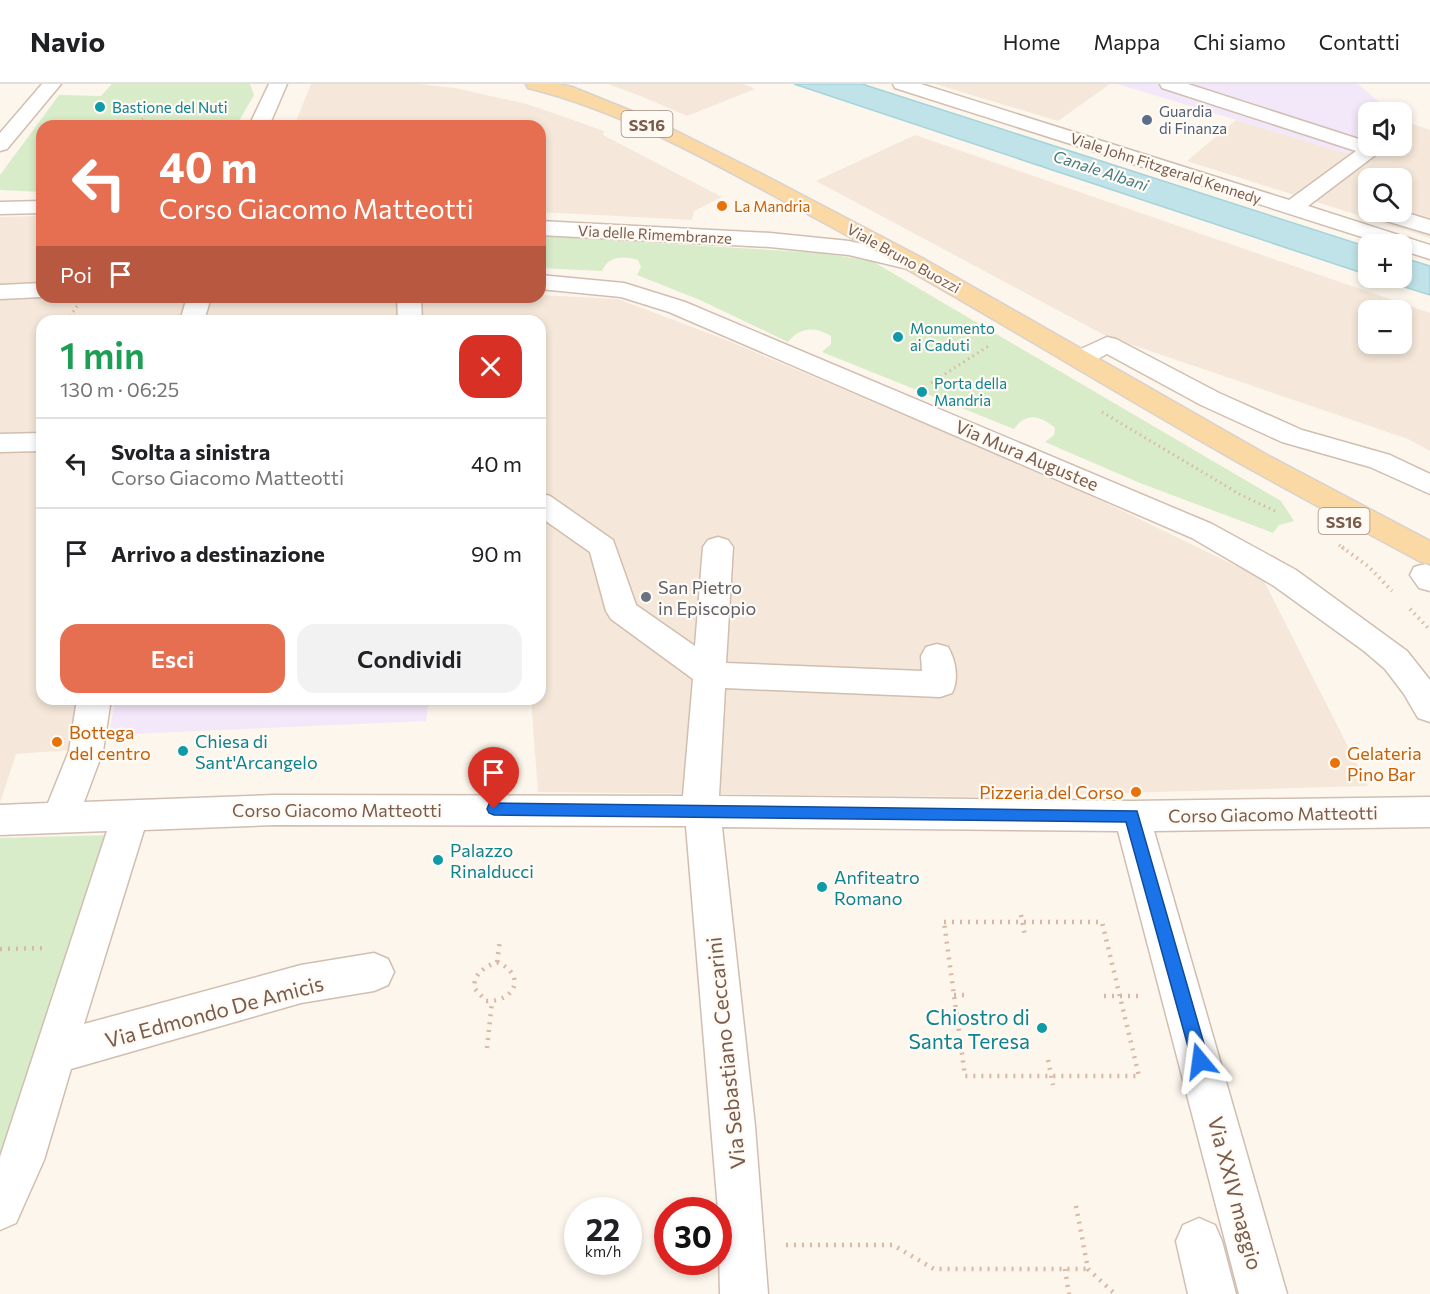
<!DOCTYPE html>
<html lang="it">
<meta charset="utf-8">
<style>
body{margin:0;font-family:Commissioner,sans-serif;background:#f2f2f2;color:#202124;height:100vh;display:flex;flex-direction:column;font-size:22px;white-space:nowrap}
*{box-sizing:border-box;margin:0}
p{font-size:20px;color:#757577}
.icon{flex:none;width:33px;height:33px;fill:none;stroke:currentColor;stroke-width:2;stroke-linecap:round;stroke-linejoin:round}
.map{position:relative;flex:1;overflow:hidden}
.drawer{position:absolute;left:36px;top:231px;width:510px;height:390px;display:flex;flex-direction:column;background:#fff;border-radius:18px;box-shadow:0 3px 9px #0003}
.drawer>*{flex:none}
.hud{position:absolute;left:36px;top:36px;width:510px;height:183px;border-radius:18px;box-shadow:0 3px 9px #0003;background:#e76f51;color:#fff;overflow:hidden}
.tools{position:absolute;left:1358px;top:18px;display:grid;gap:12px}
.tools a{display:grid;place-items:center;width:54px;height:54px;border-radius:12px;background:#fff;box-shadow:0 3px 9px #0003;font-size:30px}
.speed{position:absolute;left:564px;top:1113px;display:flex;gap:12px;font-size:30px;font-weight:700;text-align:center}
.speed>*{display:grid;place-content:center;width:78px;height:78px;border-radius:50%;background:#fff;box-shadow:0 3px 9px #0003;line-height:1}
.speed small{font-size:15px;font-weight:400}
.speed .limit{border:9px solid #d22;background:#fff;color:#111}
.pin{position:absolute;display:grid;place-items:center;width:51px;height:51px;color:#fff;margin:-62px -26px;border-radius:50% 50% 50% 0;rotate:-45deg;box-shadow:0 0 6px #0007}
.pin .icon{rotate:45deg}
.me{position:absolute;width:66px;margin:-33px;rotate:344deg;stroke-linejoin:round;filter:drop-shadow(0 0 4px #0008)}
.turn{display:flex;align-items:center;gap:21px;height:126px;padding:0 24px;font-size:27px}
.turn .icon{width:78px;height:78px;stroke-width:2.5}
.turn b{display:block;font-size:42px;line-height:51px}
.then{display:flex;align-items:center;height:57px;padding:0 24px;background:#0003;gap:12px;font-size:22px}
.round{display:grid;place-items:center;flex:none;width:63px;height:63px;border-radius:18px;background:#f2f2f2}
.head{display:flex;align-items:center;justify-content:space-between;height:102px;padding:0 24px}
h1{font-size:36px;font-weight:600;line-height:45px;color:#1e9e55}
.primary-button{display:flex;gap:12px;margin-top:auto;padding:12px 24px}
.primary-button a{flex:1;height:69px;border-radius:18px;background:#e76f51;color:#fff;font-size:24px;font-weight:600;line-height:69px;text-align:center}
.primary-button a+a{background:#f2f2f2;color:#202124}
ul{padding:0;list-style:none}
li{display:flex;align-items:center;gap:18px;height:90px;padding:0 24px;border-top:2px solid #e0e0e0}
li div{flex:1}
li b{display:block;font-size:22px}
li em{font-style:normal}
header{display:flex;align-items:center;gap:36px;box-sizing:border-box;height:84px;padding:0 30px;background:#fff;border-bottom:2px solid #e0e0e0}
header strong{font-size:28px}
nav{display:flex;gap:33px;margin-inline-start:auto;font-size:21px}
.map>svg:first-child{display:block}
.residential{fill:#f5e8da;fill-rule:evenodd}
.education{fill:#f3e8fa}
.green{fill:#d8ecc9}
.water{fill:#bfe3e8;stroke:#a5d3da;stroke-width:1.5}
.lines{fill:none;stroke-linecap:round;stroke-linejoin:round}
.minor-casing{stroke:#d1beb0;stroke-width:3}
.major-casing{stroke:#dad1cd;stroke-width:3}
.path-far3{stroke:#d9b8a5;stroke-width:2;stroke-dasharray:1 3;stroke-linecap:butt}
.path-far2{stroke:#d9b8a5;stroke-width:3;stroke-dasharray:1.5 4;stroke-linecap:butt}
.path-far1{stroke:#d9b8a5;stroke-width:4;stroke-dasharray:1.5 4.5;stroke-linecap:butt}
.path{stroke:#d9b8a5;stroke-width:4.5;stroke-dasharray:2 6;stroke-linecap:butt}
.minor{fill:#fff;fill-rule:evenodd}
.major{fill:#fbd9a5;fill-rule:evenodd}
.route{fill:#1a73e8;stroke:#114b97;stroke-width:1.5}
.culture-dot{fill:#0f9aa8;stroke:#fffaf3;stroke-width:2}
.service-dot{fill:#5c6f8a;stroke:#fffaf3;stroke-width:2}
.food-dot{fill:#e8710a;stroke:#fffaf3;stroke-width:2}
.worship-dot{fill:#6b7280;stroke:#fffaf3;stroke-width:2}
.labels{text-anchor:middle;dominant-baseline:central;stroke-width:4.5;stroke-linejoin:round;paint-order:stroke}
.far-culture-label{font-size:15px;fill:#0d838f;stroke:#fffaf3;text-anchor:start}
.far-service-label{font-size:15px;fill:#4e5e75;stroke:#fffaf3;text-anchor:start}
.far-street-label{font-size:15px;fill:#7a5c4d;stroke:#fffaf3}
.far-food-label{font-size:15px;fill:#c56008;stroke:#fffaf3;text-anchor:start}
.shield{fill:#fffaf3;stroke:#a28b7f;stroke-width:1.5}
.shield-label{font-size:16px;font-weight:bold;fill:#7a5c4d}
.far-water-label{font-size:16px;font-style:italic;fill:#437c86;stroke:#fffaf3}
.street-label{font-size:18px;fill:#7a5c4d;stroke:#fffaf3}
.worship-label{font-size:18px;fill:#5b616d;stroke:#fffaf3;text-anchor:start}
.food-label{font-size:18px;fill:#c56008;stroke:#fffaf3;text-anchor:start}
.culture-label{font-size:18px;fill:#0d838f;stroke:#fffaf3;text-anchor:start}
.near-street-label{font-size:21px;fill:#7a5c4d;stroke:#fffaf3}
.near-culture-label{font-size:21px;fill:#0d838f;stroke:#fffaf3;text-anchor:end}
</style>
<header>
<strong>Navio</strong>
<nav><a>Home</a><a>Mappa</a><a>Chi siamo</a><a>Contatti</a></nav>
</header>
<div class="map">
<svg width="1430" height="1210" viewBox="0 0 1430 1210">
<rect width="100%" height="100%" fill="#fdf6ec"/>
<g class="residential">
<polygon points="311,0 419,0 455,4 527,20 604,47 603,51 722,113 694,127 692,136 540,128 540,42 294,42"/>
<polygon points="608,0 744,0 755,5 687,32 643,13"/>
<polygon points="935,0 1110,0 1058,37"/>
<path d="M1236,36l113,34 19,-13v5h33v-26l29,10v108l-243,-77zM1368,94h33v34h-33z"/>
<path d="M915,51l515,178v138l-22,-12 -302,-103 -290,-155zM1368,226h33v34h-33z"/>
<polygon points="42,132 42,213 540,213 540,211 618,215 724,255 946,349 1094,413 1263,495 1368,702 978,713 538,708 531,615 540,615 540,237 42,237 42,615 78,615 70,666 16,670 0,719 0,133"/>
</g>
<g class="education">
<polygon points="1117,0 1358,0 1391,28 1368,28 1368,57 1349,70"/>
<polygon points="115,615 429,615 426,637 109,651"/>
</g>
<g class="green">
<polygon points="112,0 250,0 254,11 236,42 42,42 42,108 0,106 0,91 59,11 101,12"/>
<path d="M540,152l282,17 50,8 409,240 13,20 -15,4 -6,8 -133,-50 -95,-41 9,-7 1,-7c-15,-13 -29,-16 -41,1l-192,-77 9,-8v-8c-16,-10 -31,-9 -43,6l-88,-42 -63,-25 4,-8 -3,-7c-14,-4 -29,-5 -36,11l-62,-3z"/>
<polygon points="111,751 0,1089 0,754"/>
</g>
<g class="water">
<polygon points="794,0 862,0 1368,163 1368,191"/>
<polygon points="1401,173 1430,182 1430,211 1376,194 1401,194"/>
</g>
<g class="lines">
<g class="minor-casing">
<g id="minor">
<polygon points="42,0 61,0 7,65 0,67 0,49"/>
<polygon points="269,0 287,0 269,42 249,42"/>
<polygon points="893,0 921,0 1289,116 1356,67 1162,4 1160,0 1188,0 1368,58 1368,62 1379,62 1381,65 1378,69 1308,122 1430,161 1430,175 1401,166 1401,160 1384,160 895,4"/>
<polygon points="42,117 42,129 0,130 0,118"/>
<polygon points="1401,127 1430,136 1430,150 1373,133 1370,128"/>
<polygon points="540,137 770,149 849,157 924,175 927,180 924,185 916,187 849,171 770,163 540,151"/>
<polygon points="540,191 624,199 685,218 1212,440 1296,486 1407,567 1430,596 1430,638 1418,634 1404,610 1385,585 1364,567 1274,502 1192,454 669,228 621,213 540,205"/>
<polygon points="42,199 42,213 0,215 0,201"/>
<polygon points="187,213 211,213 204,237 180,237"/>
<polygon points="397,213 421,213 422,237 398,237"/>
<polygon points="1107,253 1116,255 1219,309 1302,346 1390,371 1430,390 1430,410 1370,383 1282,358 1201,321 1107,270 1090,279 1081,282 1072,279 1068,274 1072,269"/>
<polygon points="42,349 42,367 0,368 0,350"/>
<path d="M540,409l10,3 63,44 23,65 59,41 8,-99 5,-7 10,-3 10,3 5,7 -7,116 196,8 -1,-15 5,-9 11,-3 11,3c8,14 11,32 4,46l-12,4 -215,-9 -6,108 413,5 298,-4v30l-276,4 133,463h-48l-121,-463 -396,-4 33,299 13,168h-48l-2,-84 -32,-384 -411,-1 -131,5 -60,194 217,-59 73,-12 14,6 6,13 -6,13 -14,6 -73,12 -230,66 -27,91 -28,63 -16,7v-73l107,-326 -107,4v-30l48,-2 21,-52 8,-52h34l-8,52 -19,51 191,-7 408,1 10,-117 -82,-60 -5,-8 -16,-59 -50,-35z"/>
<polygon points="1425,480 1430,482 1430,507 1419,504 1410,491 1414,483"/>
<polygon points="1199,1134 1215,1141 1222,1157 1236,1210 1188,1210 1176,1157 1183,1141"/>
</g>
</g>
<g class="major-casing">
<path id="major" d="M526,0h33l13,3 84,34 106,53 162,85 345,197 161,85v23l-11,-3c-56,-30 -113,-61 -169,-92 -142,-80 -279,-166 -422,-244 -96,-51 -194,-111 -300,-137z"/>
</g>
<polyline class="path-far3" points="138,42 149,24"/>
<g class="path-far2">
<polyline points="67,237 83,213"/>
<polyline points="931,299 990,261"/>
<polyline points="1102,328 1241,411 1277,428"/>
<polyline points="1339,461 1344,465"/>
</g>
<g class="path-far1">
<polyline points="1342,463 1369,483 1392,507"/>
<polyline points="1410,525 1430,546"/>
</g>
<g class="path">
<polyline points="1021,831 1025,852"/>
<polygon points="944,838 1102,838 1139,992 965,992"/>
<polyline points="0,865 48,864"/>
<path d="M497,878c31,14 17,40 -11,39l-11,-12c-3,-14 9,-22 22,-27z"/>
<polyline points="497,878 500,856"/>
<polyline points="954,911 969,911"/>
<polyline points="1104,912 1139,912"/>
<polyline points="487,964 492,918"/>
<polyline points="1048,976 1053,1001"/>
<polyline points="1076,1122 1088,1185 1115,1210"/>
<polyline points="786,1161 893,1161 934,1185 1088,1185"/>
<polyline points="1065,1185 1069,1210"/>
</g>
<use href="#minor" class="minor"/>
<use href="#major" class="major"/>
</g>
<polygon class="route" points="494,719 1137,727 1209,977 1207,983 1200,985 1194,983 1192,977 1126,738 494,731 489,729 487,725 489,720"/>
<g class="culture-dot">
<circle cx="100" cy="23" r="6"/>
<circle cx="898" cy="253" r="6"/>
<circle cx="922" cy="308" r="6"/>
<circle cx="183" cy="667" r="6"/>
<circle cx="438" cy="776" r="6"/>
<circle cx="822" cy="803" r="6"/>
<circle cx="1042" cy="944" r="6"/>
</g>
<circle class="service-dot" cx="1147" cy="36" r="6"/>
<g class="food-dot">
<circle cx="722" cy="122" r="6"/>
<circle cx="57" cy="658" r="6"/>
<circle cx="1335" cy="679" r="6"/>
<circle cx="1136" cy="708" r="6"/>
</g>
<circle class="worship-dot" cx="646" cy="513" r="6"/>
<g class="labels">
<g class="far-culture-label">
<text x="112" y="23">Bastione del Nuti</text>
<text x="910" y="244">Monumento<tspan x="910" dy="17">ai Caduti</tspan></text>
<text x="934" y="299">Porta della<tspan x="934" dy="17">Mandria</tspan></text>
</g>
<g class="far-service-label">
<text x="1159" y="27">Guardia<tspan x="1159" dy="17">di Finanza</tspan></text>
</g>
<g class="far-street-label">
<text transform="translate(1166 84) rotate(18)">Viale John Fitzgerald Kennedy</text>
<text transform="translate(655 150) rotate(3)">Via delle Rimembranze</text>
<text transform="translate(904 174) rotate(29)">Viale Bruno Buozzi</text>
</g>
<g class="far-food-label">
<text x="734" y="122">La Mandria</text>
</g>
<g class="shield">
<rect x="621.5" y="27" width="51" height="26" rx="4.5"/>
<rect x="1318.5" y="424" width="51" height="26" rx="4.5"/>
</g>
<g class="shield-label">
<text x="647" y="40">SS16</text>
<text x="1344" y="437">SS16</text>
</g>
<g class="far-water-label">
<text transform="translate(1101 86) rotate(18)">Canale Albani</text>
</g>
<g class="street-label">
<text transform="translate(1027 371) rotate(23)">Via Mura Augustee</text>
<text x="337" y="726">Corso Giacomo Matteotti</text>
<text transform="translate(1273 730) rotate(-1)">Corso Giacomo Matteotti</text>
</g>
<g class="worship-label">
<text x="658" y="503">San Pietro<tspan x="658" dy="21">in Episcopio</tspan></text>
</g>
<g class="food-label">
<text x="69" y="648">Bottega<tspan x="69" dy="21">del centro</tspan></text>
<text x="1347" y="669">Gelateria<tspan x="1347" dy="21">Pino Bar</tspan></text>
<text x="1124" y="708" text-anchor="end">Pizzeria del Corso</text>
</g>
<g class="culture-label">
<text x="195" y="657">Chiesa di<tspan x="195" dy="21">Sant'Arcangelo</tspan></text>
<text x="450" y="766">Palazzo<tspan x="450" dy="21">Rinalducci</tspan></text>
<text x="834" y="793">Anfiteatro<tspan x="834" dy="21">Romano</tspan></text>
</g>
<g class="near-street-label">
<text transform="translate(214 927) rotate(-15)">Via Edmondo De Amicis</text>
<text transform="translate(725 969) rotate(-96)">Via Sebastiano Ceccarini</text>
<text transform="translate(1236 1109) rotate(75)">Via XXIV maggio</text>
</g>
<g class="near-culture-label">
<text x="1030" y="932">Chiostro di<tspan x="1030" dy="24">Santa Teresa</tspan></text>
</g>
</g>
</svg>
<div class="tools">
<a><svg class="icon" aria-label="sound" viewBox="0 0 24 24"><path d="M4 9h4l5-4v14l-5-4H4zM17 9q2 3 0 6"/></svg></a>
<a><svg class="icon" aria-label="search" viewBox="0 0 24 24"><circle cx="10" cy="10" r="6"/><path d="M15 15l6 6"/></svg></a>
<a>+</a>
<a>−</a>
</div>
<div class="speed"><div>22<small>km/h</small></div><div class="limit">30</div></div>
<div class="pin" style="left:494px;top:725px;background:#d93025"><svg class="icon" aria-label="arrive" viewBox="0 0 24 24"><path d="M6 21V4h12l-3 4 3 4H6"/></svg></div>
<svg class="me" style="left:1200px;top:977px" viewBox="-20 -20 40 40"><path d="M0-17L14 15 0 8-14 15z" fill="#1a73e8" stroke="#fff" stroke-width="4"/></svg>
<div class="hud">
<div class="turn"><svg class="icon" aria-label="left" viewBox="0 0 24 24"><path d="M17 20v-9H6M10 6l-5 5 5 5"/></svg><div><b>40 m</b>Corso Giacomo Matteotti</div></div>
<div class="then">Poi<svg class="icon" aria-label="arrive" viewBox="0 0 24 24"><path d="M6 21V4h12l-3 4 3 4H6"/></svg></div>
</div>
<section class="drawer">
<div class="head"><div><h1>1 min</h1><p>130 m · 06:25</p></div><a class="round" style="background:#d93025;color:#fff"><svg class="icon" aria-label="close" viewBox="0 0 24 24"><path d="M6 6l12 12M18 6L6 18"/></svg></a></div>
<ul>
<li><svg class="icon" aria-label="left" viewBox="0 0 24 24"><path d="M17 20v-9H6M10 6l-5 5 5 5"/></svg><div><b>Svolta a sinistra</b><p>Corso Giacomo Matteotti</p></div><em>40 m</em></li>
<li><svg class="icon" aria-label="arrive" viewBox="0 0 24 24"><path d="M6 21V4h12l-3 4 3 4H6"/></svg><div><b>Arrivo a destinazione</b></div><em>90 m</em></li>
</ul>
<div class="primary-button"><a>Esci</a><a>Condividi</a></div>
</section>
</div>
